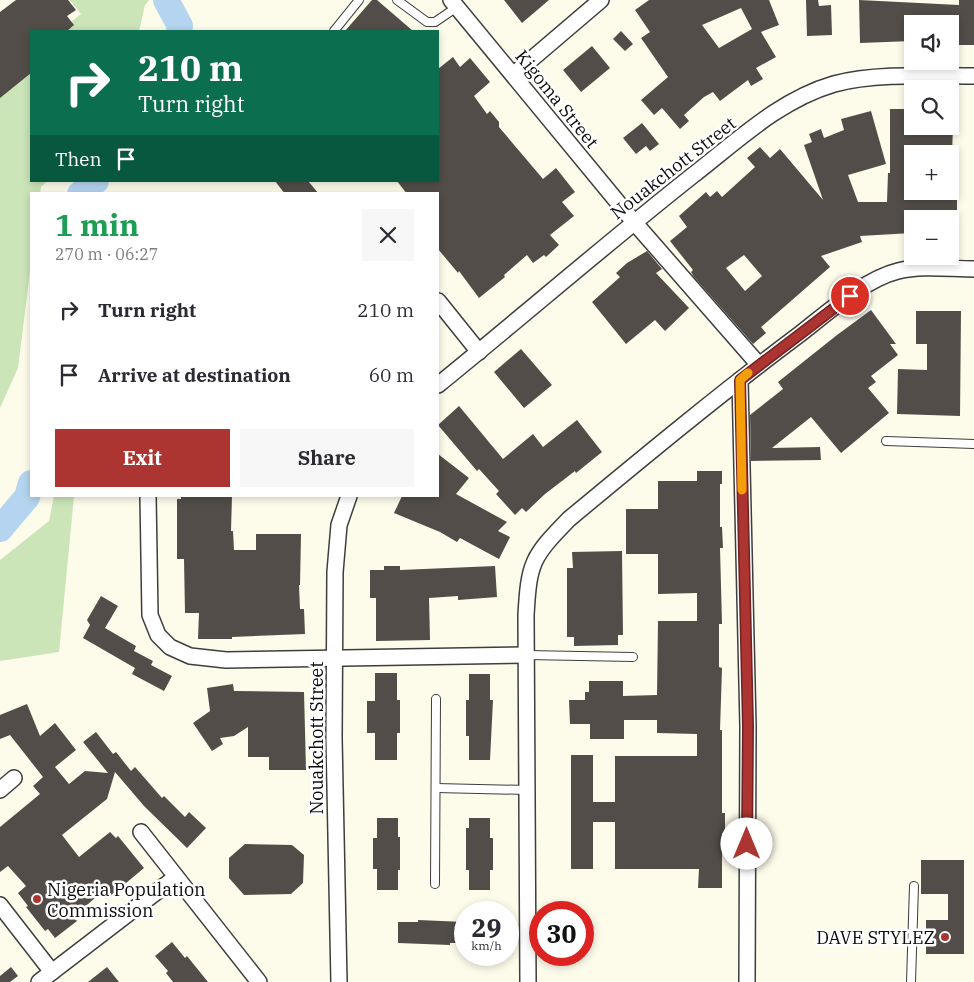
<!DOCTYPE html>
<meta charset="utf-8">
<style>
body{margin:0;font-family:"IBM Plex Serif",serif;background:#f7f7f7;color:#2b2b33;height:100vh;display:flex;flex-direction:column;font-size:19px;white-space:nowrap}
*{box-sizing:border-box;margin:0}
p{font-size:16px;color:#7c7c81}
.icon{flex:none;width:28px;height:28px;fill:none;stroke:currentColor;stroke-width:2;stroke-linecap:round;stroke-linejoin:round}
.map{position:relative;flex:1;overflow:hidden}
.panel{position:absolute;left:30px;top:192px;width:409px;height:305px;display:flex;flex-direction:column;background:#fff;border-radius:0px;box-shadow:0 2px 8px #0003}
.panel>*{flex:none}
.hud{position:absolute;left:30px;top:30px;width:409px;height:152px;border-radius:0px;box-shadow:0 2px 8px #0003;background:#0b6e4f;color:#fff;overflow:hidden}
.controls{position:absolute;left:904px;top:15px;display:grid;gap:10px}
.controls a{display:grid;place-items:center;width:55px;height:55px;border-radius:0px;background:#fff;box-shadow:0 2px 8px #0003;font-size:25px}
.speed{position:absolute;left:454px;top:901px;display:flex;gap:10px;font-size:25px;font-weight:700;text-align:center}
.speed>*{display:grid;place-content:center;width:65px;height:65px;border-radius:50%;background:#fff;box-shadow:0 2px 8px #0003;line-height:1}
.speed small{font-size:12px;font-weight:400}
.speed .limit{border:8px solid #d22;background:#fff;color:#111}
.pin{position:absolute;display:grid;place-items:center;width:42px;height:42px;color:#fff;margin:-21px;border:2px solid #fff;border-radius:50%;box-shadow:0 1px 5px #0007}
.me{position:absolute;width:55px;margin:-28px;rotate:0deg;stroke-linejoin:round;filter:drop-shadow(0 0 4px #0008)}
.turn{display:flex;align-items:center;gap:18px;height:105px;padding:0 25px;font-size:22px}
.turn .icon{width:65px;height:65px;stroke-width:2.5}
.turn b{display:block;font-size:35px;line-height:42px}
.then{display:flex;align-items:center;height:48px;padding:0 25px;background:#0003;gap:10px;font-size:19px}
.round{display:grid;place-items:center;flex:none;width:52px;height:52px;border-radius:0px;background:#f7f7f7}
.summary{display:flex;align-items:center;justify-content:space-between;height:85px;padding:0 25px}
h1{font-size:30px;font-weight:700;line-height:38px;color:#1e9e55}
.action{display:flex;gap:10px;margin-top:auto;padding:10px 25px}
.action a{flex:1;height:58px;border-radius:0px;background:#ad3531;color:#fff;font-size:20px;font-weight:700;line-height:58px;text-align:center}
.action a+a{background:#f7f7f7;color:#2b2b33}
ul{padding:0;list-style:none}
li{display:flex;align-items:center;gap:15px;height:65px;padding:0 25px}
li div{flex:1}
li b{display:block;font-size:19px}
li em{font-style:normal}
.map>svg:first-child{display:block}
.green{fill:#cbe4b8}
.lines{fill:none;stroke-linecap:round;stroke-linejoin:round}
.river{stroke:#b4d4f0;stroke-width:26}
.building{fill:#524d48;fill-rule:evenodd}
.service-casing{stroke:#3e3e3e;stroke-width:10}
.minor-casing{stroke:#3e3e3e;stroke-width:18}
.service{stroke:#fff;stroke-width:8}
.minor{stroke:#fff;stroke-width:15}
.route-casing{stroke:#702220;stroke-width:12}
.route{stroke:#ad3531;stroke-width:9}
.slow{stroke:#f59e0b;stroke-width:9}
.poi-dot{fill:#ad3531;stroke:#fff;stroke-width:2}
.labels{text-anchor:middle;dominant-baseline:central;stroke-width:5;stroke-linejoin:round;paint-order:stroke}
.street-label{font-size:18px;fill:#0b0b0b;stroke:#fff}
.poi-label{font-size:18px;fill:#0b0b0b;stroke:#fff;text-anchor:start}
</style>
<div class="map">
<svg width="974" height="982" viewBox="0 0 974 982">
<rect width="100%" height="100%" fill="#fdfbea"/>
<g class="green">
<polygon points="70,0 149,0 145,5 139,31 60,31 81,14"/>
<polygon points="31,55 31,181 47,181 41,187 40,194 31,194 31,263 18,368 0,408 0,80"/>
<polygon points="54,496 74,496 59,652 0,661 0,560 49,521"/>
</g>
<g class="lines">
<g class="river">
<polyline points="166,0 180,26 179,31"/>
<polyline points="80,194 96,181"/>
<polyline points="0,529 27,497 31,483"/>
</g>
</g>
<g class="building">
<polygon points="16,0 68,0 76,10 67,16 74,25 67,31 31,31 31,73 0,98 0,12"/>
<polygon points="372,0 377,0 413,31 345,31"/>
<polygon points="504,0 549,0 522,23"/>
<path d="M649,0h120l10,25 -18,7 15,25 -20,11 7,11 -12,7 -3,-6 -28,21 -7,-9 -9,5 -20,18 5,6 -9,8 -18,-21 -8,7 -13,-15 27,-23 -27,-39 9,-6 -15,-22zM741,8l11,21 -33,19 -17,-23z"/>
<polygon points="806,0 818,0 819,6 831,5 832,35 807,36"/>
<polygon points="859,0 959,5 959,0 974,0 974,45 950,45 950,24 912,24 912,41 860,43"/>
<polygon points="621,31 633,44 625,51 613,39"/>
<polygon points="592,46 610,68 581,92 563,70"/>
<polygon points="453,57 460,67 470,58 490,82 474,96 487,114 490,111 499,122 499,127 543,179 556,168 575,192 562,202 574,216 550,235 559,245 546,257 544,255 533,263 527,255 504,275 505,277 479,298 459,271 458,273 438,249 438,194 407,194 397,181 438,181 438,69"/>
<path d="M890,109h22v17h41l-1,28h-40v37l45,2v26h-45v14l-52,3 2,6 -41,14 9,11 -69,60 5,6 -13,11 -59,-67 -3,-5 2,-2 -23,-29 17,-14 -8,-11 27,-24 4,5 7,-6 5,6 33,-30 -8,-9 13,-11 10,11 10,-9 43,51 -19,-55 8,-3 -3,-8 12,-5 3,9 20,-8 -3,-11 30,-8 15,53 -38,11 10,27h29l1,-29h2zM744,255l18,21 -17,15 -19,-23z"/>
<polygon points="642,123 659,144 650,151 646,146 636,154 623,138"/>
<polygon points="275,181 308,181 319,194 285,194"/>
<polygon points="647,251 662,269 656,273 689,308 665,331 655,320 626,344 592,302 620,277 616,273 627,263"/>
<polygon points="871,310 896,344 890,344 898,355 871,376 876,382 868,388 889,413 841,453 811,417 772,448 820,447 821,460 751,461 750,415 783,389 778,382 837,335"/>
<polygon points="916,311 961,311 960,416 897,414 898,369 927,370 927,344 916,344"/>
<polygon points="521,349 552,385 524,408 494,372"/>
<polygon points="459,406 503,459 533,434 543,447 577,420 602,452 576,473 575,471 545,494 526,512 522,508 515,515 496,494 499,491 479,469 477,471 438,425"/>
<polygon points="438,454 469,478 456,494 507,522 498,531 510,537 499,559 460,538 457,542 440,532 394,513 402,496 438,496"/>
<polygon points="697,471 722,471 722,484 720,484 720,527 722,527 723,548 720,548 722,624 719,624 719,667 722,668 720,730 722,730 722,813 725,813 725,833 722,833 722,888 698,888 699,869 615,869 615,822 593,822 593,869 571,869 571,755 593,755 593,802 615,802 615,756 697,756 697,734 657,733 657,720 624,720 624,739 590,739 590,724 570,724 569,700 585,700 585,692 589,692 589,681 623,681 623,696 657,695 658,621 697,621 697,593 658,594 658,554 626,554 626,509 658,509 658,481 697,481"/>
<polygon points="181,496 232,496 231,531 233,531 234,550 256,550 256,534 301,534 300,585 299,585 300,609 304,609 305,634 232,637 232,639 198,639 199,613 185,613 184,559 177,559 177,499 181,499"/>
<polygon points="622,551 623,635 618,635 618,645 574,646 574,637 567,637 567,568 573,568 572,552"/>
<polygon points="384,566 400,566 400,570 495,566 497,597 458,600 458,596 429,598 430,640 376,641 376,598 370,598 370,570 384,570"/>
<polygon points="101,596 118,606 105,628 136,646 134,651 153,661 151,665 172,676 164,691 132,674 135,668 83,638 90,625 87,620"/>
<polygon points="375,673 397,673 397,700 400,700 400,733 397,733 397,760 375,760 375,733 367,733 367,701 375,701"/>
<polygon points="469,674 490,674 490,700 493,700 490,760 469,760 469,736 466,736 466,700 469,700"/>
<polygon points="233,684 234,691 304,692 306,770 269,770 269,757 248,757 248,727 234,736 220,738 223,744 212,751 193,723 210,711 207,688"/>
<polygon points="27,704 40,736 55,723 76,750 55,767 69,784 85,771 108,773 83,742 96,732 113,754 116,752 131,771 135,767 162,798 164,796 185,817 189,812 206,828 187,848 144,806 115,772 107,799 62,835 79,857 110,832 116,838 118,836 144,868 108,898 102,892 73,917 77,921 55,938 48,929 45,931 26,907 28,906 18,893 26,886 8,866 0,872 0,827 40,794 33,786 43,777 10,735 0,739 0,715"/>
<polygon points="377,818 398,818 398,837 400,837 400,870 398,870 398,890 377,890 377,869 373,869 373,838 377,838"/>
<polygon points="469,818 490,818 490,838 493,838 493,870 490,870 490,890 469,890 469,870 466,870 466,828 469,828"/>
<polygon points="245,844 292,845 304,855 303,883 291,894 244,895 229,878 229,858"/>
<polygon points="921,860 964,860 964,954 926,954 926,920 948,920 948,894 921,894"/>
<polygon points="418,920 465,922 465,943 450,943 450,945 398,943 398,922 418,922"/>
<polygon points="172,942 185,958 187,956 208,982 173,982 166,973 168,971 155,956"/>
<polygon points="11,967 18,976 10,982 0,982 0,976"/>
<polygon points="107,967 119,982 88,982"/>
</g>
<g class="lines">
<g class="service-casing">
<g id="service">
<polyline points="397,0 427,22 435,22 457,7"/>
<polyline points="334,31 359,0"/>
<polyline points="886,441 974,444"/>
<polyline points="527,655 633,657"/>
<polyline points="436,788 527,790"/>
<polyline points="435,884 436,699"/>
<polyline points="911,982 914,886"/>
</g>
</g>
<g class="minor-casing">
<g id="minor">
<polyline points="451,0 634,222 759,365"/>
<polyline points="513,75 601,0"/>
<polyline points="438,301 479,352"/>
<polyline points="740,380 748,726 747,982"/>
<path d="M438,385c85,-69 168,-141 254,-209 44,-34 87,-76 142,-92 41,-11 97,-8 140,-8"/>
<polyline points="148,496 150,615 158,635 170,647 190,656 226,660 527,655"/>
<polyline points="0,790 14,778"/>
<polyline points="141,832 259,982"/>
<polyline points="0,905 52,972"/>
<polyline points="39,982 176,877"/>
<polyline points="339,982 334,738 335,572 339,525 349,496"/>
<path d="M528,982l-2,-367c3,-53 6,-58 43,-96 76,-63 152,-126 231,-185 27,-21 65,-55 98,-63 24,-6 52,-2 76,-2"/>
</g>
</g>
<use href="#service" class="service"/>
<use href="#minor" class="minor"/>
</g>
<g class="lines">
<g class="route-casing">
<polyline id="route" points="747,844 748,726 740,380 850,296"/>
</g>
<use href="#route" class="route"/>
<polyline class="slow" points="742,490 740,380 748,373"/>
</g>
<g class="poi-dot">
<circle cx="37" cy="899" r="5"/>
<circle cx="945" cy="937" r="5"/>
</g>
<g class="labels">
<g class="street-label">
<text transform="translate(557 99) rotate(51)">Kigoma Street</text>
<text transform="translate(673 168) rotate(-38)">Nouakchott Street</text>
<text transform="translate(316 738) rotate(-90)">Nouakchott Street</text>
</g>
<g class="poi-label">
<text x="47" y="889">Nigeria Population<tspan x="47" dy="21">Commission</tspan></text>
<text x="935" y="937" text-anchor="end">DAVE STYLEZ</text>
</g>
</g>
</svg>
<div class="controls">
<a><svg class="icon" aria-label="sound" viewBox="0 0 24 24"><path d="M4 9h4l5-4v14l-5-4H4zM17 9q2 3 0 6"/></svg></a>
<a><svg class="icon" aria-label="search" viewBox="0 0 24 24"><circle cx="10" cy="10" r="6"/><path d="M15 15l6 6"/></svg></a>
<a>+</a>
<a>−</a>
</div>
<div class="speed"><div>29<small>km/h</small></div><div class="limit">30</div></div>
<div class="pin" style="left:850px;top:296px;background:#d93025"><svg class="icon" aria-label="arrive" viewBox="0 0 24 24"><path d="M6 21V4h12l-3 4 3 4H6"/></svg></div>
<svg class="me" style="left:747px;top:844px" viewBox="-20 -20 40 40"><circle r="19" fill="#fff"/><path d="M0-13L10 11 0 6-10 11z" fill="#ad3531"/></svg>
<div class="hud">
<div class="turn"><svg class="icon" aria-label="right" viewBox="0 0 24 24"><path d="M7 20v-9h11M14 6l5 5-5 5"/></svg><div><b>210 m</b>Turn right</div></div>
<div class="then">Then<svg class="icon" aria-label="arrive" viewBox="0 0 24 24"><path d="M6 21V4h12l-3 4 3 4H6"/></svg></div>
</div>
<section class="panel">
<div class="summary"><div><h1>1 min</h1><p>270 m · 06:27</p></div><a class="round"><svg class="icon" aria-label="close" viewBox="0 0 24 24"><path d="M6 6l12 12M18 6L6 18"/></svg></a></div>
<ul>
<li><svg class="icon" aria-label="right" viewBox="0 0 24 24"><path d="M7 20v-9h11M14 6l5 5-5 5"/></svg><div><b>Turn right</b></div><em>210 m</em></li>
<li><svg class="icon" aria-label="arrive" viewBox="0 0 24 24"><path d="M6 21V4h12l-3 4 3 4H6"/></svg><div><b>Arrive at destination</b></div><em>60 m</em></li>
</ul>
<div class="action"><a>Exit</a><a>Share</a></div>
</section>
</div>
